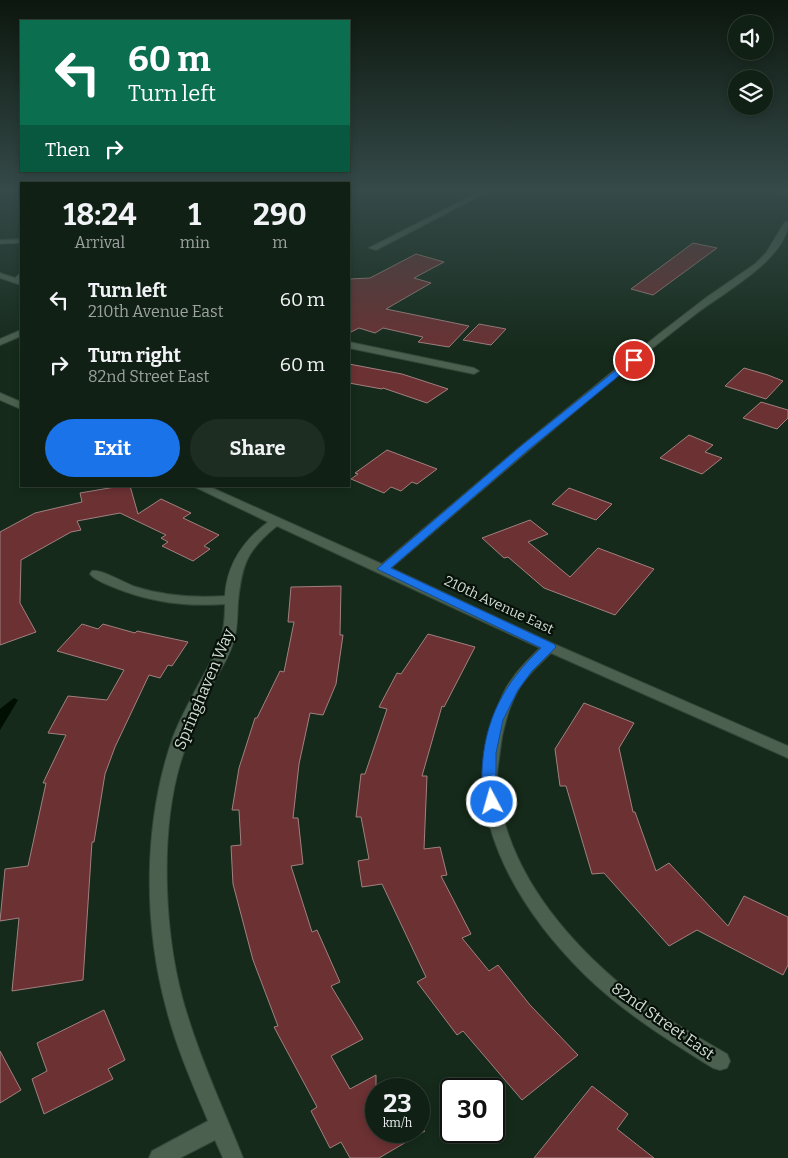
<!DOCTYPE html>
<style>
body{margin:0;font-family:Bitter,serif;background:#1e2d22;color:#f1f3f6;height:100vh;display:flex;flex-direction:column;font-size:19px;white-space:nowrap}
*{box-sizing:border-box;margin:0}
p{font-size:16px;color:#9ca3a0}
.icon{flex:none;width:28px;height:28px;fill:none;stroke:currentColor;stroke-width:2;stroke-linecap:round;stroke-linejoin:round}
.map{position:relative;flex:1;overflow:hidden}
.sheet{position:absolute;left:20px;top:182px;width:330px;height:305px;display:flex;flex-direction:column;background:#102014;border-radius:0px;box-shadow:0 2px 8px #0003,0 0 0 1px #303e34}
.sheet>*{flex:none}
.top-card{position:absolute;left:20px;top:20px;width:330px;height:152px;border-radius:0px;box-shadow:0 2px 8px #0003,0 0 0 1px #303e34;background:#0b6e4f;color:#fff;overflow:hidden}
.fabs{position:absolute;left:728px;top:15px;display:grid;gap:10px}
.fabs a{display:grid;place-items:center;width:45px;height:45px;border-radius:50%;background:#102014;box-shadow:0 2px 8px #0003,0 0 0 1px #303e34;font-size:25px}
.speed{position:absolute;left:365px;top:1078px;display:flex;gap:10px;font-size:25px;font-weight:700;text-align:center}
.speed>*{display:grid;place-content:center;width:65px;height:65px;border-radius:50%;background:#102014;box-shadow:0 2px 8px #0003,0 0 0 1px #303e34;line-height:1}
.speed small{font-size:12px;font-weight:400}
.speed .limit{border:2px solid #111;border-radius:8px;background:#fff;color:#111}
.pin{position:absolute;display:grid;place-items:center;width:42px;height:42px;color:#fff;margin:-21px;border:2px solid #fff;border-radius:50%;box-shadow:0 1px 5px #0007}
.me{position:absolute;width:55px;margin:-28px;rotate:354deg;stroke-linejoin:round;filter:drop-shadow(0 0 4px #0008)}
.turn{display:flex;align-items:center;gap:18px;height:105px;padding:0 25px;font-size:22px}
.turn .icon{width:65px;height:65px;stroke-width:2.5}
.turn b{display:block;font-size:35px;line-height:42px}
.then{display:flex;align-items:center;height:48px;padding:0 25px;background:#0003;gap:10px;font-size:19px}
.eta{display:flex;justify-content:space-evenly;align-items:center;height:85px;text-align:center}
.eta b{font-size:30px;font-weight:700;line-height:35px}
.action{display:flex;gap:10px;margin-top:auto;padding:10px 25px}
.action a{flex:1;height:58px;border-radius:30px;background:#1a73e8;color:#fff;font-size:20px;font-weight:700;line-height:58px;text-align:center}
.action a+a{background:#1e2d22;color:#f1f3f6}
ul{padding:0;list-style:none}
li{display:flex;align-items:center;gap:15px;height:65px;padding:0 25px}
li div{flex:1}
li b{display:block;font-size:19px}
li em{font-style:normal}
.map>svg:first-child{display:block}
.water{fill:#000f01}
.building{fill:#6b3133;stroke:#a18080}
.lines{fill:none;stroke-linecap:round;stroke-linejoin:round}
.service-casing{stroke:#334738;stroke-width:1}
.minor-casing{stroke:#334738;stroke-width:2}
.tertiary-casing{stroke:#334738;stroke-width:2}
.service{fill:#4b604f;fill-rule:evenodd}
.minor{fill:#4b604f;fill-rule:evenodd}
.tertiary{fill:#4b604f;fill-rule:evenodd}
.route{fill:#1a73e8;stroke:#114b97}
.labels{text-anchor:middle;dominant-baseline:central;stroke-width:4.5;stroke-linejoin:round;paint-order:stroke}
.street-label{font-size:14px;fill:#d1ded3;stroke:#071009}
.near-street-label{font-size:16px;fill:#d1ded3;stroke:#071009}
</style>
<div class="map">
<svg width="788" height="1158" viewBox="0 0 788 1158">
<rect width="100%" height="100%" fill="#152a1a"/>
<polygon class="water" points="14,698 18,700 0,730 0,709"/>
<g class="building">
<polygon points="693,243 717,248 653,295 631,289"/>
<polygon points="416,254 444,262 414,278 431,283 386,309 469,326 449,347 418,342 423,337 383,328 375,333 359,328 349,333 349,279 370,278"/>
<polygon points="479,324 506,329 491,345 463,340"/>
<polygon points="349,364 402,374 448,389 427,403 383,388 382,389 349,383"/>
<polygon points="744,368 768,375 783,381 766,399 725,386"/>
<polygon points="761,402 788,410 788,418 777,429 743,418"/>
<polygon points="689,435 713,445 705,452 722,458 702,474 660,458"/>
<polygon points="387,450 437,469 417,484 412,482 401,491 391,487 384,493 351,479 358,474 355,473"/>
<polygon points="121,486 130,486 138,514 161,499 191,513 183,518 219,535 204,546 210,549 193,561 162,546 168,542 161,538 166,535 120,513 77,521 81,530 71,532 21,560 20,603 36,632 0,645 0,532 35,513 82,502 80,493"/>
<polygon points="569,488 612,504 596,520 552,504"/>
<polygon points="530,520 548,534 528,542 570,577 598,548 654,569 615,615 544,588 508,557 504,558 482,538"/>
<polygon points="341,586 340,635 343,635 336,684 323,715 310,713 299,764 293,818 298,818 303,864 291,866 312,932 317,930 340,982 331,986 363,1039 331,1056 350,1089 376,1075 376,1131 425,1131 379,1158 350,1158 341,1142 330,1148 311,1111 317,1107 274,1027 278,1026 253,960 233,884 231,846 241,845 239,810 232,810 239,768 255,718 257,718 280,671 284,672 294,622 288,622 291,587"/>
<polygon points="82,624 98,629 103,624 135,633 137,631 188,642 172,666 168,665 160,678 149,675 115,747 105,774 94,842 92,842 83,980 12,991 19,918 0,921 5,869 28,866 46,783 43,783 66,735 48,733 68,696 107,700 124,670 57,651"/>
<polygon points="428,634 475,647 444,707 442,706 422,776 427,776 424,849 440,847 447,875 441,876 471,934 462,938 489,971 498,965 530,1005 578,1055 522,1100 463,1031 457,1035 417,982 426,977 382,884 362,887 358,861 369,859 361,817 356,817 361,774 365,774 387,709 379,707 397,673 401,674"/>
<polygon points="584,703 634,723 619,748 633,812 635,812 656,871 669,863 728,926 744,896 788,917 788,965 783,975 697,930 669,946 604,873 592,874 566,786 560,786 555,749"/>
<polygon points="104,1010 125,1060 108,1069 113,1079 44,1114 32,1079 47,1071 37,1043"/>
<polygon points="0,1051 21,1090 0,1103"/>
<polygon points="592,1086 628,1114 617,1129 654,1158 534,1158"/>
</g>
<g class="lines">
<g class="service-casing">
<g id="service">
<polygon points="21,239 21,243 0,244 0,240"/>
<polygon points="21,272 21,277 17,282 13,282 13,280"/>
</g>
</g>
<g class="minor-casing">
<g id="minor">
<polygon points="481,191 489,191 376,250 369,248"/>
<polygon points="776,191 788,191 788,195 777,192"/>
<path d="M785,222h3c0,36 -65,71 -91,91 -105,81 -205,169 -306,255l163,76 234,102v12l-237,-105c-11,11 -23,21 -31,34 -11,18 -18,43 -20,64 -1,9 -3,18 -3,27 5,88 68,162 134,215 30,23 63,42 96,61l3,7 -3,7 -7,2 -7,-2c-45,-28 -90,-56 -128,-93 -68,-67 -129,-166 -90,-262 5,-12 9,-24 17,-34 8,-12 18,-21 28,-31l-263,-122c-31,25 -35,39 -39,76 -1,14 0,27 -5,41 -5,17 -16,32 -24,47 -12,24 -21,48 -29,74 -21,72 -16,178 7,250 15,50 37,96 56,144h-20l-8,-18 -35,18h-31l3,-7 56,-30c-15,-36 -31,-72 -41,-110 -24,-87 -24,-188 6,-274 9,-23 22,-46 34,-68 4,-9 10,-17 13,-27 4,-12 5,-25 5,-38 -38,3 -76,-2 -112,-17 -7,-3 -18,-7 -23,-13l2,-3c10,-2 32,12 44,16 29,9 59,11 89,9 2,-32 18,-55 43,-74l-75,-36h15l174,78 139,-118 138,-112 48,-37 48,-33 11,-11z"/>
<polygon points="0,273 21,280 21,285 0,278"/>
<polygon points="349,342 474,368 479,371 474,374 349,348"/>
<polygon points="0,393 21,402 21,409 0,400"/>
</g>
</g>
<g class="tertiary-casing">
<g id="tertiary">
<polygon points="349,191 353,191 349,194"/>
<polygon points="21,330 21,336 0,345 0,339"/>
</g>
</g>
<use href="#service" class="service"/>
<use href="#minor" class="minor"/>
<use href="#tertiary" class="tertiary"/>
</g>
<linearGradient id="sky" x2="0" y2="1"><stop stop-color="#0c170e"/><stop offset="0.54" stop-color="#354a49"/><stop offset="1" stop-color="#354a49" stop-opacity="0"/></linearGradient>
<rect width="788" height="353" fill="url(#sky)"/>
<path class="route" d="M631,358l7,2 -110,90 -137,118 163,76 2,3 -24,24 -14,19 -15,30 -7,33v32l3,17 -2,4 -5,2 -5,-2c-6,-10 -5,-23 -5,-34 2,-52 22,-89 59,-124l-164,-79 144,-123z"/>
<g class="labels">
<g class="street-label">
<text transform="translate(499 605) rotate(25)">210th Avenue East</text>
</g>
<g class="near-street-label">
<text transform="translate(204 689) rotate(-67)">Springhaven Way</text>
<text transform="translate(663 1021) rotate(35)">82nd Street East</text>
</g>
</g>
</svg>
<div class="fabs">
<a><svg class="icon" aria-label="sound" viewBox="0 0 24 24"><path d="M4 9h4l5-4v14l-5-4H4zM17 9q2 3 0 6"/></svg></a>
<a><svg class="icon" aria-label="layers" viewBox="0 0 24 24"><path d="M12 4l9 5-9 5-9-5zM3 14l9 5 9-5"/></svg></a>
</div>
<div class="speed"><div>23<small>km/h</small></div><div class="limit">30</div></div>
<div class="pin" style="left:634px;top:360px;background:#d93025"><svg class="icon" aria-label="arrive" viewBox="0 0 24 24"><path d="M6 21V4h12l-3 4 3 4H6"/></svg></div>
<svg class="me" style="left:492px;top:802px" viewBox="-20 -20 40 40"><circle r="17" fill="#1a73e8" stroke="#fff" stroke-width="3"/><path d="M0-11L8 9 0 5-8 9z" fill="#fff"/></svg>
<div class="top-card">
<div class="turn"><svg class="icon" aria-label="left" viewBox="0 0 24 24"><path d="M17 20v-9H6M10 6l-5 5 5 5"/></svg><div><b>60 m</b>Turn left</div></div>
<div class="then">Then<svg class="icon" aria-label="right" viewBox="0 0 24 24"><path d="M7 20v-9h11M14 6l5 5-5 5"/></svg></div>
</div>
<section class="sheet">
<div class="eta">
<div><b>18:24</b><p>Arrival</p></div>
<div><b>1</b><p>min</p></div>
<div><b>290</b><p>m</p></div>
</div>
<ul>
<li><svg class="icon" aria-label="left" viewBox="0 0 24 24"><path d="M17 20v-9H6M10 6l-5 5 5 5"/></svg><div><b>Turn left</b><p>210th Avenue East</p></div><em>60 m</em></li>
<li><svg class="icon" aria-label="right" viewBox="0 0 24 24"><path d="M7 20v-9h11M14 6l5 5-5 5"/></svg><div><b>Turn right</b><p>82nd Street East</p></div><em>60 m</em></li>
</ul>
<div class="action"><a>Exit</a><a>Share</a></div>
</section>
</div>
